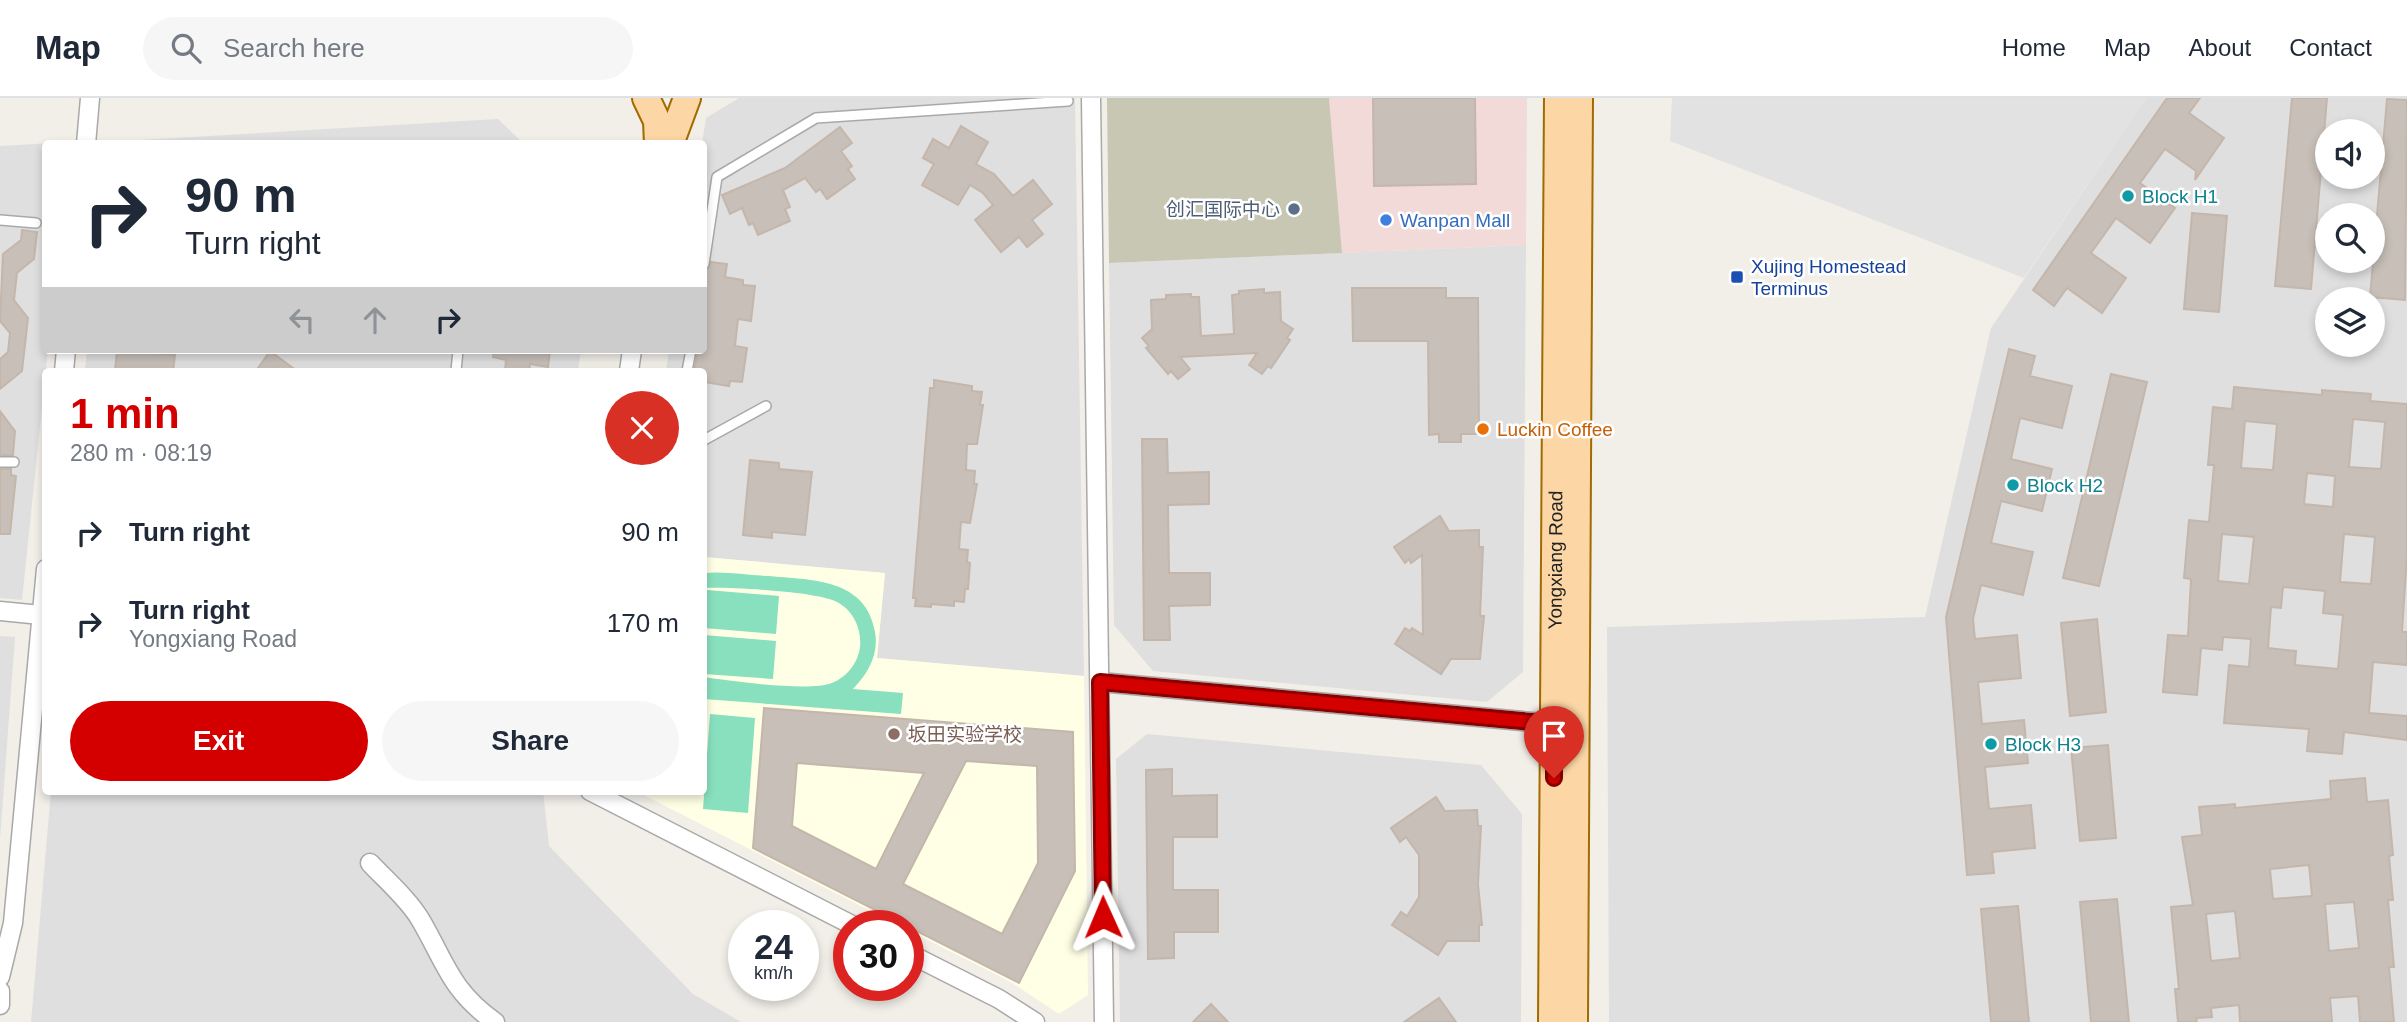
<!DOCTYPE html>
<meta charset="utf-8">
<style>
body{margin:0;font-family:Helvetica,"Noto Sans SC",sans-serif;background:#f6f6f7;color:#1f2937;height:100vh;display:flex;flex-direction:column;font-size:26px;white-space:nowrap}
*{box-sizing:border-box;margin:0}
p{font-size:23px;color:#747a83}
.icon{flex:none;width:38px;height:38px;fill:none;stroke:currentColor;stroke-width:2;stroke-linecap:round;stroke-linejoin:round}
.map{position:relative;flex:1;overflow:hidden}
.side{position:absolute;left:42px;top:270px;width:665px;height:427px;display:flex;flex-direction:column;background:#fff;border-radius:7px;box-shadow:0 4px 10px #0003}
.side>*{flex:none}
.guide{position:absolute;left:42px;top:42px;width:665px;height:214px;border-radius:7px;box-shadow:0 4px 10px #0003;background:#fff;color:#1f2937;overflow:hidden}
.tools{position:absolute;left:2315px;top:21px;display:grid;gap:14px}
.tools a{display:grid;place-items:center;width:70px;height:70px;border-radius:50%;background:#fff;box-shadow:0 4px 10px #0003;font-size:35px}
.speed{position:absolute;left:728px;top:812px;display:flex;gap:14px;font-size:35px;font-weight:700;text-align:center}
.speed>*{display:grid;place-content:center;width:91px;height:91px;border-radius:50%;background:#fff;box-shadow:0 4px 10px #0003;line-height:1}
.speed small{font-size:18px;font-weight:400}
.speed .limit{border:10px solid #d22;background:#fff;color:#111}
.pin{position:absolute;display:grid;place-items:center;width:60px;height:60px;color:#fff;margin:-72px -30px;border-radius:50% 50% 50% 0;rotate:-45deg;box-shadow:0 0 7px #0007}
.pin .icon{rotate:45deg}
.me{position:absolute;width:77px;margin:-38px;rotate:359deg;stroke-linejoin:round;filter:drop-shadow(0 0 5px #0008)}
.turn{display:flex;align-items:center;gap:24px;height:147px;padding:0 28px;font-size:32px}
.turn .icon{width:91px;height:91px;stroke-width:2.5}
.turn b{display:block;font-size:49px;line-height:60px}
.lanes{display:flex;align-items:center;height:66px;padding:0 28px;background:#0003;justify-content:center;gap:35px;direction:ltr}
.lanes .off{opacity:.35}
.round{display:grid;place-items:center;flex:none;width:74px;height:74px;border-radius:37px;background:#f6f6f7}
.overview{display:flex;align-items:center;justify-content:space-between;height:119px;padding:0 28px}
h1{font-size:42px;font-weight:700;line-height:52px;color:#d40000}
.action{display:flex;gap:14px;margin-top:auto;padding:14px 28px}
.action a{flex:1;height:80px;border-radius:42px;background:#d40000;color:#fff;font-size:28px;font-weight:700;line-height:80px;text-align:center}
.action a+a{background:#f6f6f7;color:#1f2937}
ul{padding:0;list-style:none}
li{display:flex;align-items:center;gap:21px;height:91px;padding:0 28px}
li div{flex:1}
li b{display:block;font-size:26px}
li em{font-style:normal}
header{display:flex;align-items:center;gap:42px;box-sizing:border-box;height:98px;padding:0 35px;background:#fff;border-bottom:2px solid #e0e1e3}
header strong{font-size:33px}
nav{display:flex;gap:38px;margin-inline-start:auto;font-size:24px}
.search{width:490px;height:63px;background:#f6f6f7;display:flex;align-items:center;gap:18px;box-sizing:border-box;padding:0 24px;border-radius:38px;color:#747a83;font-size:26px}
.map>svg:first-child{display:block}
.residential{fill:#e0dfdf;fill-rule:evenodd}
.commercial{fill:#f2dad9}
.education{fill:#ffffe5}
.construction{fill:#c7c7b4}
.pitch{fill:#88e0be}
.parking{fill:#e2e2e2}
.building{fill:#c7bfb8;stroke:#c4b6ab;stroke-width:2;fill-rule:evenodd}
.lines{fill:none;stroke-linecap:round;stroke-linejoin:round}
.lane-casing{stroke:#a9a9a9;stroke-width:12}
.street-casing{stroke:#a9a9a9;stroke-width:21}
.primary-casing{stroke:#a06b00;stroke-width:30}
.lane{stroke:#fff;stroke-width:9}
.street{stroke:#fff;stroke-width:18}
.primary{stroke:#fcd6a4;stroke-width:26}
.route-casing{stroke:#8a0000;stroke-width:18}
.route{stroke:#d40000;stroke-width:12}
.culture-dot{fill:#0f9aa8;stroke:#fff;stroke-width:2.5}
.service-dot{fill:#5c6f8a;stroke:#fff;stroke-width:2.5}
.shop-dot{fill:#3f7fe0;stroke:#fff;stroke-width:2.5}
.transit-dot{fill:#1a4fb4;stroke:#fff;stroke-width:2.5}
.food-dot{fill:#e8710a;stroke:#fff;stroke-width:2.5}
.education-dot{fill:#8d6e63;stroke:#fff;stroke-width:2.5}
.labels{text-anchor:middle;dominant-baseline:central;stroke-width:5;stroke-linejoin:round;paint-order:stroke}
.culture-label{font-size:19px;fill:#0d838f;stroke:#fff;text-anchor:start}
.service-label{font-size:19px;fill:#4e5e75;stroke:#fff;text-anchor:end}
.shop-label{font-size:19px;fill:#366cbe;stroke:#fff;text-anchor:start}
.transit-label{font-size:19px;fill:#164399;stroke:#fff;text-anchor:start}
.food-label{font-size:19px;fill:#c56008;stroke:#fff;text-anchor:start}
.street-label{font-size:19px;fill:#222;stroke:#fff}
.education-label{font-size:19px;fill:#785e54;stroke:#fff;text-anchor:start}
</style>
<header>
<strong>Map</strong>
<div class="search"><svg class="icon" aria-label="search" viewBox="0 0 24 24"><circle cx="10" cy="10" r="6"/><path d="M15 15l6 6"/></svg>Search here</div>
<nav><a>Home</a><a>Map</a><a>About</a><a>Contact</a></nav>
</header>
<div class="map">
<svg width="2407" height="924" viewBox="0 0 2407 924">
<rect width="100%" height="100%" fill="#f2efe9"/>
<g class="residential">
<polygon points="739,0 1075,0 1084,578 877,560 885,475 704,459 704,273 666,273 669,252 704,252 702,45 706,20"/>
<path d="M2146,0h261v924h-798l-2,-395 318,-10 66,-289zM2328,33h45v46h-45zM2328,117h45v46h-45zM2328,201h45v46h-45z"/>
<polygon points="498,21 523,45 107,45 107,44"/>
<polygon points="70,44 46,46 48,252 22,502 0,500 0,48"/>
<polygon points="1526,147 1523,574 1487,604 1153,573 1114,527 1109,165"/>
<polygon points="87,252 581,252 578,273 85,273"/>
<polygon points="0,538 15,539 0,741"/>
<polygon points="1147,636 1481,667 1522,716 1521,924 1120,924 1116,661"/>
<polygon points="51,693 543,693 549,748 693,896 741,924 31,924"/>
</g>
<polygon class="commercial" points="1329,0 1527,0 1526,147 1342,155"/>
<polygon class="education" points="704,459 885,475 877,560 1084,578 1088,897 1059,916 1009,883 908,832 908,828 900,828 636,693 704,693"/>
<polygon class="construction" points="1107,0 1329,0 1342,155 1109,165"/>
<g class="pitch">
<path d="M704,475c21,-2 43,2 64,3 43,4 98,2 107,56 4,23 -7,41 -22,57l50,4 -2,21 -197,-15v-22c26,4 106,15 128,6 15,-6 26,-20 28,-36 2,-18 -7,-37 -23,-45 -21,-11 -108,-15 -133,-14z"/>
<polygon points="707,492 779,498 776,536 704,530"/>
<polygon points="704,537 776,543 773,581 704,576"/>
<polygon points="710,616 755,620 748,715 703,711"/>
</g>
<polygon class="parking" points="1672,0 2146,0 2024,180 1670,43"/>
<g class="building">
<polygon points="1373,0 1475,0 1476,86 1374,88"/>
<polygon points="2167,0 2200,0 2189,15 2224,40 2195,82 2196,73 2165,51 2140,85 2175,110 2150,145 2116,120 2091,155 2126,180 2102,215 2067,190 2054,208 2033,192"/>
<polygon points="2292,0 2327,0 2311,191 2275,188"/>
<polygon points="2387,1 2407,2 2405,202 2370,199"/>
<polygon points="961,28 988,44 976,66 994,76 1013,98 1033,82 1052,106 1032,122 1043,136 1027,149 1019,139 1001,154 975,122 993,107 983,95 970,87 958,107 922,87 934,66 923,60 933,41 949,50"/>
<polygon points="840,29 852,45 841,53 852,68 848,71 855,81 827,101 820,91 816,94 805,80 783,92 790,109 785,111 790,123 758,137 753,125 749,127 742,110 730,116 722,97 785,70"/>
<polygon points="2192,115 2227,118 2219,214 2184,211"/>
<polygon points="22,132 37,134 34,161 17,175 14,202 28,220 22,273 0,291 0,261 8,254 10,235 0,223 3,156 21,142"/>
<polygon points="711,164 727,166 725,179 743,182 743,187 755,188 751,223 738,221 735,248 747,250 742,284 730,283 729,288 704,284 704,273 694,273 698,252 704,252 704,194 706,172"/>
<polygon points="1352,190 1446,190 1446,200 1478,200 1479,336 1461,336 1461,344 1439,344 1439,336 1429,337 1428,243 1353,243"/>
<polygon points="1264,191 1264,195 1280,194 1281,223 1293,231 1287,240 1290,242 1271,270 1268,268 1262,276 1249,267 1257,255 1180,259 1190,271 1178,281 1171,273 1168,276 1146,250 1149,248 1142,240 1152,231 1151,202 1166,201 1166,197 1191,196 1191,199 1199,199 1201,238 1234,236 1232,197 1239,196 1239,193"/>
<polygon points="2009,251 2035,258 2030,278 2072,288 2062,330 2020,320 2011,361 2052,371 2042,413 2001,403 1991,445 2033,454 2023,497 1981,487 1973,521 1975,541 2017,537 2021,580 1978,584 1982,626 2024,622 2028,665 1985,669 1989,711 2031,707 2035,750 1992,754 1994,775 1967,777 1946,519"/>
<polygon points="117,252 175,257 173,273 115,273"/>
<polygon points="494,252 550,252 548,269 530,266 529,273 505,273 506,262 493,259"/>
<polygon points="270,253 297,273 256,273"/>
<polygon points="2111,276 2147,284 2099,488 2063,480"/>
<polygon points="934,282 972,288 972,293 982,294 980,307 983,307 977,346 967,346 966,372 975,373 974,386 977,386 970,425 961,424 959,451 968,452 967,464 970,465 968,491 965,491 964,504 954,503 954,508 931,506 931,509 915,508 916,500 913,500 930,290 934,290"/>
<path d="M2234,289l88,8v-5l49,4 -1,7 37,3v151l-5,77h5v33l-34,-3 -4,51 38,3v24l-63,-8 -2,22 -35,-3 2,-22 -85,-6 5,-58 20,2 2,-28 -28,-2 -1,13 -21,-2 -4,47 -34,-3 5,-57 20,1 3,-57 -7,-1 5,-58 20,2 5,-57h-6l5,-58 19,2zM2353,321l32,3 -4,47 -32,-2zM2245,323l32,3 -4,46 -32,-2zM2307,375l28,3 -2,31 -29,-3zM2222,436l32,3 -5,47 -31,-3zM2344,436l31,3 -4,47 -31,-2zM2283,489l42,4 -2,22 20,2 -5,54 -43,-4 1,-14 -28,-3 3,-41 10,1z"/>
<polygon points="0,313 15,333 13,357 0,357"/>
<polygon points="1142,341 1167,341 1168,375 1209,374 1209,406 1168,407 1169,475 1210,475 1210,507 1169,508 1170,542 1144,542"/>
<polygon points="750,362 779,365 779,371 812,374 805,437 772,434 772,440 743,437"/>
<polygon points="0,371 11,371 11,377 16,378 10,436 0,436"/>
<polygon points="1440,418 1449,433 1479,432 1479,449 1483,449 1480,518 1484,518 1480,561 1451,561 1441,576 1395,546 1405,530 1410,533 1412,530 1423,537 1422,457 1411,465 1409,461 1405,465 1394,449"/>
<polygon points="2097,521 2106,614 2070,618 2061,525"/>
<path d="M764,610l309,24 2,139 -56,112 -266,-135zM966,663l71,5 1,97 -36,71 -99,-50zM797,665l127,10 -48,96 -84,-43z"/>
<polygon points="2108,647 2116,740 2080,743 2071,650"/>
<polygon points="1172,671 1172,698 1217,697 1217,739 1173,739 1173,792 1218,792 1218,834 1174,834 1174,860 1148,861 1146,672"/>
<path d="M2365,680l2,24 21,-2 5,55 -4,1 4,44h-5l6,67h-5l5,55h-34l-2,-26 -28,2 2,24h-92l-1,-17 -28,3 1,9 -16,1 1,4h-19l-3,-33h4l-8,-82 22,-2 -11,-68 20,-2 -3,-28 36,-3v4l96,-9 -1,-18zM2309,767l3,31 -39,3 -3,-30zM2354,804l5,46 -30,3 -4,-47zM2235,813l5,47 -29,3 -5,-47z"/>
<polygon points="1436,699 1445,713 1477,712 1478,728 1481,728 1478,786 1482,827 1479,827 1479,843 1447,843 1438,857 1392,827 1401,814 1407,818 1419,799 1419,757 1406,739 1400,744 1391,730"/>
<polygon points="2117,801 2129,924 2091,924 2080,804"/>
<polygon points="2018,808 2029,924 1991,924 1981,811"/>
<polygon points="1439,900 1456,924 1404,924"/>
<polygon points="1211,906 1228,924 1193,924"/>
</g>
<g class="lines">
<g class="lane-casing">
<g id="lane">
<polyline points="0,122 36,125"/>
<polyline points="704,166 717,79 816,20 1068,3"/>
<polyline points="456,273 458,252"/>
<polyline points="687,273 691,252"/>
<polyline points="704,342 766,308"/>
<polyline points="0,364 14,364"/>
</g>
</g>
<g class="street-casing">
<g id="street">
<polyline points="1091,0 1104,924"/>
<polyline points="86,46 90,0"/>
<polyline points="64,273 66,252"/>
<polyline points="629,273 632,252"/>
<polyline points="0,513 41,517"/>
<polyline points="1100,584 1554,626"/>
<polyline points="590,693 854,828"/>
<path d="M370,765c16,17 38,36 50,56 26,44 30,71 75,103"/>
<polyline points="908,855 999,901 1035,924"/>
<polyline points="0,879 13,825 46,471"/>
<polyline points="0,893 0,907"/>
</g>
</g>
<g class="primary-casing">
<g id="primary">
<polyline points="646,0 657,23 658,46"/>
<polyline points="670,46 687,0"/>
<path id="s1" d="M1552,924l6,-924"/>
<polyline points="1574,924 1579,0"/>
</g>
</g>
<use href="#lane" class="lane"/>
<use href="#street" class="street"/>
<use href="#primary" class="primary"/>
</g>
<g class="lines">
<g class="route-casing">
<polyline id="route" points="1103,819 1100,584 1554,626 1554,680"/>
</g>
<use href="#route" class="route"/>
</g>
<g class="culture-dot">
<circle cx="2128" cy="98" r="7"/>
<circle cx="2013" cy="387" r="7"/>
<circle cx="1991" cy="646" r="7"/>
</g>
<circle class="service-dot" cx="1294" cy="111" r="7"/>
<circle class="shop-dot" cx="1386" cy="122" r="7"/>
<rect class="transit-dot" x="1730" y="172" width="14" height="14" rx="3.5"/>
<circle class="food-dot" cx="1483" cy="331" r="7"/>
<circle class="education-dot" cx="894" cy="636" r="7"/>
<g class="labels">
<g class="culture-label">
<text x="2142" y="98">Block H1</text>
<text x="2027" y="387">Block H2</text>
<text x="2005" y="646">Block H3</text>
</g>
<g class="service-label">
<text x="1280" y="111">创汇国际中心</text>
</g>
<g class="shop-label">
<text x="1400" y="122">Wanpan Mall</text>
</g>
<g class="transit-label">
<text x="1751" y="168">Xujing Homestead<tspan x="1751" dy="22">Terminus</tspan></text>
</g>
<g class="food-label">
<text x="1497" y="331">Luckin Coffee</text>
</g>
<g class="street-label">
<text stroke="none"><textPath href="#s1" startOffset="462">Yongxiang Road</textPath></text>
</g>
<g class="education-label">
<text x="908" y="636">坂田实验学校</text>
</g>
</g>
</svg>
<div class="tools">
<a><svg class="icon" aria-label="sound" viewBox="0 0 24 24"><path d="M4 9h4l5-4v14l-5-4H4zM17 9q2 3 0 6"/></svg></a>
<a><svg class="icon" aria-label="search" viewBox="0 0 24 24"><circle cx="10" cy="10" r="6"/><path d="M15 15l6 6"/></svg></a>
<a><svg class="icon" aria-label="layers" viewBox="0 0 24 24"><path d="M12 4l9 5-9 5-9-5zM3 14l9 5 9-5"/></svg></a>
</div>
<div class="speed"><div>24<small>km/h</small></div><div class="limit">30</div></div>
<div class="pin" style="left:1554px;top:680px;background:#d93025"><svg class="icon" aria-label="arrive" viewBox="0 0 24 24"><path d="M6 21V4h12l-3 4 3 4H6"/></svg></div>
<svg class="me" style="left:1103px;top:819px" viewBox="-20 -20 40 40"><path d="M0-17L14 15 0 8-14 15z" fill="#d40000" stroke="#fff" stroke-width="4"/></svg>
<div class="guide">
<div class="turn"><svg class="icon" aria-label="right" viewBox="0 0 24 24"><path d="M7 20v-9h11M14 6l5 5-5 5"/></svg><div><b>90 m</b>Turn right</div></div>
<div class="lanes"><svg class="icon off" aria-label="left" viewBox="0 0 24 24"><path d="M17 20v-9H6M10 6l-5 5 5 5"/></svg><svg class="icon off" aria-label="ahead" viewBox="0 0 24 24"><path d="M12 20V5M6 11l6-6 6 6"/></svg><svg class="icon" aria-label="right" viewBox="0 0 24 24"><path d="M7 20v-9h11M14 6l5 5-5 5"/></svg></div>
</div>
<section class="side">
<div class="overview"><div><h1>1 min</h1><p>280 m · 08:19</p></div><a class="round" style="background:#d93025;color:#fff"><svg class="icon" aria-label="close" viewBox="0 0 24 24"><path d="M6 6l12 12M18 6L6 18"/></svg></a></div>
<ul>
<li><svg class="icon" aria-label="right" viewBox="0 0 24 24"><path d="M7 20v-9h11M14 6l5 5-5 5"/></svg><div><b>Turn right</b></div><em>90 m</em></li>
<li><svg class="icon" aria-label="right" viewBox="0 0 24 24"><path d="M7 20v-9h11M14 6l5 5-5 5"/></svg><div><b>Turn right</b><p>Yongxiang Road</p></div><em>170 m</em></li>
</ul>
<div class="action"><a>Exit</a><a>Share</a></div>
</section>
</div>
